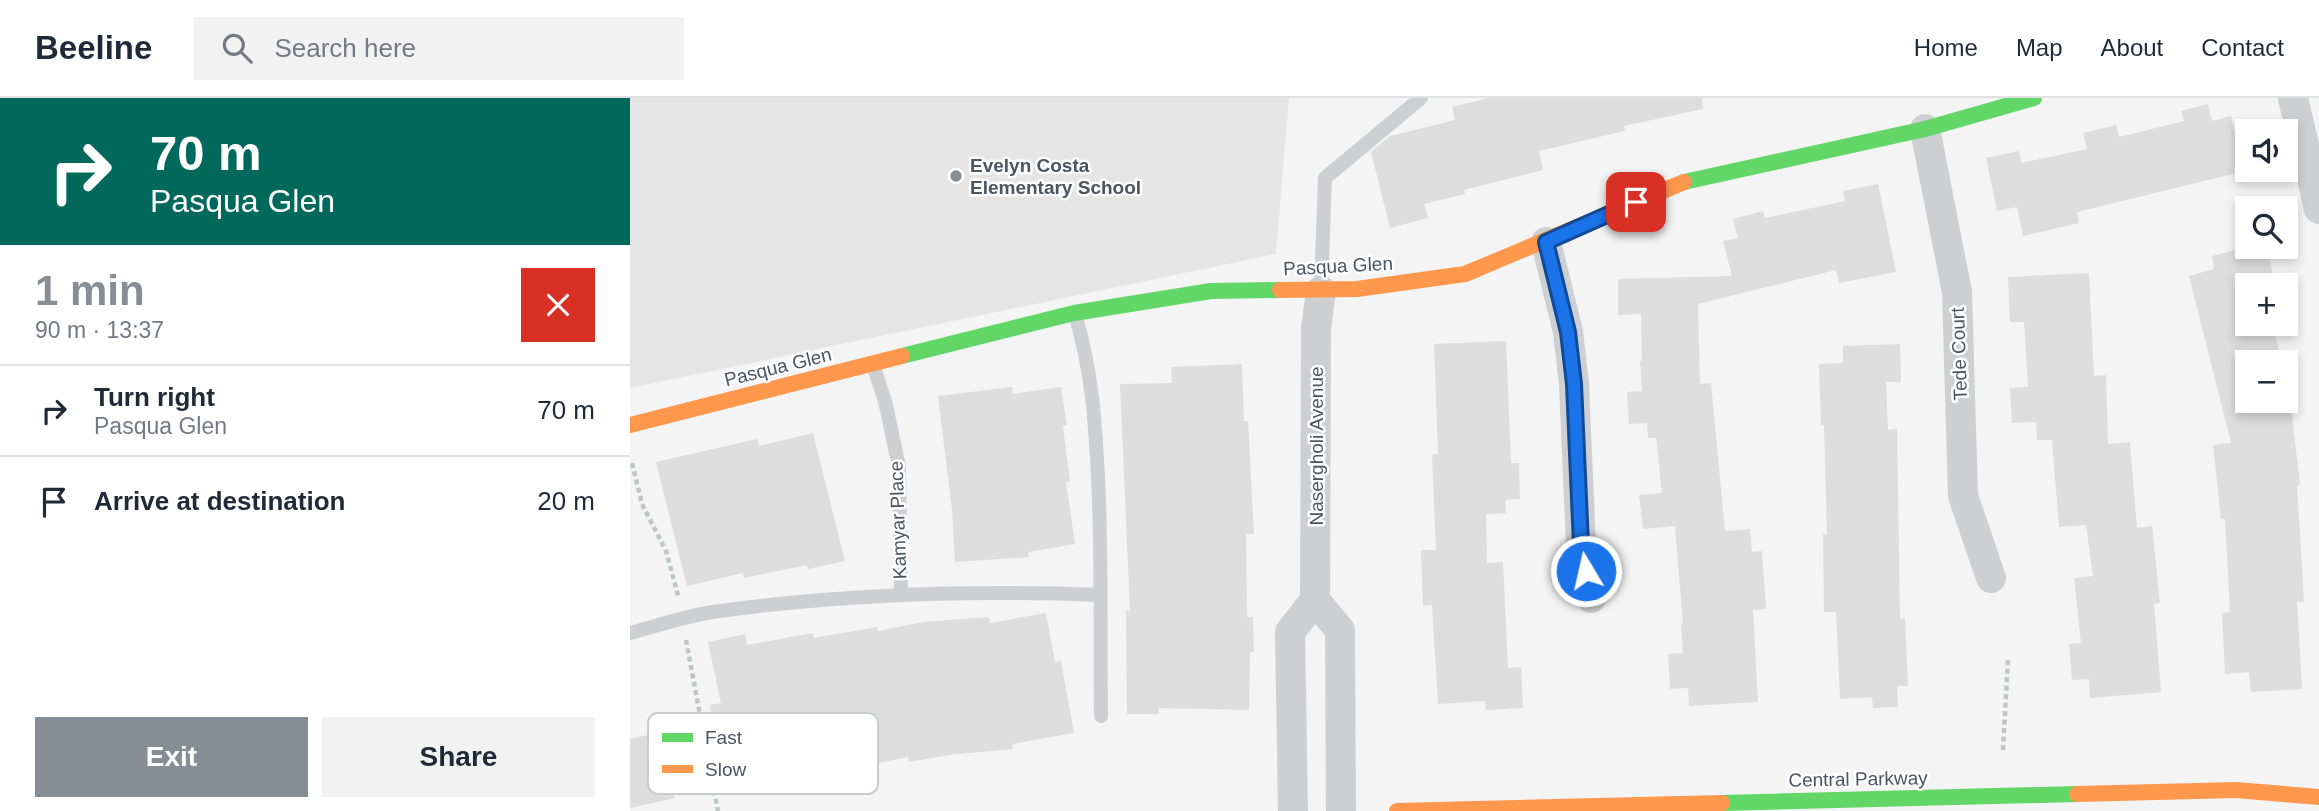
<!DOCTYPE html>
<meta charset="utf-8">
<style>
body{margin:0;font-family:Arial,sans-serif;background:#f2f2f3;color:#1f2937;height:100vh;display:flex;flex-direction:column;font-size:26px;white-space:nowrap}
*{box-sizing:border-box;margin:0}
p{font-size:23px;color:#747a83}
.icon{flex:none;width:38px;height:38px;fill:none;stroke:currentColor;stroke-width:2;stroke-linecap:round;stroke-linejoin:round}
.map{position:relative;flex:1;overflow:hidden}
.details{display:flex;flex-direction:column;background:#fff;width:630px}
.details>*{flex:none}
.banner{background:#00695c;color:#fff;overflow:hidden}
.controls{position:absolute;left:1605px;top:21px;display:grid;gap:14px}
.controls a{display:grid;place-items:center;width:63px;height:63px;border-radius:0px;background:#fff;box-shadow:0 4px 10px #0003;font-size:35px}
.pin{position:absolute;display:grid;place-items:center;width:60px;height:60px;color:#fff;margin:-30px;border-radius:14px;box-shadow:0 4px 10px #0006}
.me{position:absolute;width:77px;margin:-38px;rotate:351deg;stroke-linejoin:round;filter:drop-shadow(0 0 5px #0008)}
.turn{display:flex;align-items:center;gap:24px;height:147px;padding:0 35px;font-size:32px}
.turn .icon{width:91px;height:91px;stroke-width:2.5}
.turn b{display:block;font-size:49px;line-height:60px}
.round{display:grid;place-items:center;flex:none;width:74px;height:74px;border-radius:0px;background:#f2f2f3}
.summary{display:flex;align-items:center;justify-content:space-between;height:119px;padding:0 35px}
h1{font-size:42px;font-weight:800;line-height:52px;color:#868d94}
.action{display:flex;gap:14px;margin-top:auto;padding:14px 35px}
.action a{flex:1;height:80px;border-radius:0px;background:#868d94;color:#fff;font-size:28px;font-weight:800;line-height:80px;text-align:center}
.action a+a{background:#f2f2f3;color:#1f2937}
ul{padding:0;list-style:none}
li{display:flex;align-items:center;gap:21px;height:91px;padding:0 35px;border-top:2px solid #e0e1e3}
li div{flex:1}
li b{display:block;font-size:26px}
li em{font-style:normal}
header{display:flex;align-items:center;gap:42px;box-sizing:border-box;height:98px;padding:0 35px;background:#fff;border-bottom:2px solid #e0e1e3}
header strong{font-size:33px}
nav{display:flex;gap:38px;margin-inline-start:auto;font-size:24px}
.search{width:490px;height:63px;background:#f2f2f3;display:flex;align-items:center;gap:18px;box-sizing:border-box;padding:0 24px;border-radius:0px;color:#747a83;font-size:26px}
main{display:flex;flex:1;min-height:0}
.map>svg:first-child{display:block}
.education{fill:#e6e5e6}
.building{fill:#ddddde}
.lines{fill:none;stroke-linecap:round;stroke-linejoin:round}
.path{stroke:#bbc7c4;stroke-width:4.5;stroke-dasharray:5 3.5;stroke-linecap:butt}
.lane{stroke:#cdcfd2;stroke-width:14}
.street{stroke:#cdcfd2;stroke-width:30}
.fast{stroke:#63d668;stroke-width:16}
.slow{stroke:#ff974d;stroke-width:16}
.route-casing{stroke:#114b97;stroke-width:18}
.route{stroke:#1a73e8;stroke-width:12}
.poi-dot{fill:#868d94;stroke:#fff;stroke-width:2.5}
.labels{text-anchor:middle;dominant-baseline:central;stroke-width:5;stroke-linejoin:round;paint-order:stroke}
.poi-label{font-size:19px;font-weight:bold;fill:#4a5560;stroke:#fff;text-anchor:start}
.street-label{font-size:19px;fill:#4a5560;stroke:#fff}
.key{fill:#fff;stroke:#c9cccf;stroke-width:2}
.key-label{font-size:19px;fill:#4a5560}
</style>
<header>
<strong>Beeline</strong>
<div class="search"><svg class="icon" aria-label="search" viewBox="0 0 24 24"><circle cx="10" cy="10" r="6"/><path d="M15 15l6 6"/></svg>Search here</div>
<nav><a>Home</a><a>Map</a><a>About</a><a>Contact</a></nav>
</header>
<main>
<section class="details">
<div class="banner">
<div class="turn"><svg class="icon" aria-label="right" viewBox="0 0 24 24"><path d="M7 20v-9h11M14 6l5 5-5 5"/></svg><div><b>70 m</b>Pasqua Glen</div></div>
</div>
<div class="summary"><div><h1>1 min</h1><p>90 m · 13:37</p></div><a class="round" style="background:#d93025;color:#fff"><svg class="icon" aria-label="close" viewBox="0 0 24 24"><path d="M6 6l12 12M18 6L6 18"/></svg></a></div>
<ul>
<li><svg class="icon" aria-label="right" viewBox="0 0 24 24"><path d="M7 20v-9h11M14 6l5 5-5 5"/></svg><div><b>Turn right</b><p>Pasqua Glen</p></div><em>70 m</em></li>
<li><svg class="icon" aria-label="arrive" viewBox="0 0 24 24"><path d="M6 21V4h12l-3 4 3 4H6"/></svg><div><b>Arrive at destination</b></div><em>20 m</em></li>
</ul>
<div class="action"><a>Exit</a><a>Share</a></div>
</section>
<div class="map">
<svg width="1689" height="713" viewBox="0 0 1689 713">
<rect width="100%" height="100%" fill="#f4f4f4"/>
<polygon class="education" points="0,0 659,0 646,156 0,290"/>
<g class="building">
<polygon points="859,0 1072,0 1073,11 994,28 995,33 909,53 913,72 834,92 835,96 794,106 798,120 760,130 741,54 760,38 825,22 822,9"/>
<polygon points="1578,6 1582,23 1601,18 1615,73 1447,114 1449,125 1393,138 1387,109 1367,113 1356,60 1389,53 1391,65 1457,51 1453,35 1486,27 1489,39 1554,23 1551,13"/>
<polygon points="1248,86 1266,174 1209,185 1206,172 1068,206 1070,286 1081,285 1095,433 1120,431 1122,454 1132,453 1136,511 1123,512 1128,604 1059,608 1058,590 1040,591 1038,556 1053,555 1051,526 1053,526 1045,428 1013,431 1009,397 1032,395 1026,340 1018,340 1017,325 999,326 997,294 1012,293 1010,263 1012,263 1011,216 988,217 988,181 1102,178 1093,143 1108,140 1103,121 1133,113 1135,120 1215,103 1213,93"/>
<polygon points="1618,149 1636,149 1644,179 1632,182 1633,187 1617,187 1617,226 1642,226 1652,264 1617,264 1617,303 1656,303 1656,280 1660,299 1670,387 1667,387 1674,504 1667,504 1672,591 1621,594 1619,574 1595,576 1592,515 1600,514 1595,421 1591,421 1583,347 1601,345 1559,178 1584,171 1582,158"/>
<polygon points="1459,175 1464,278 1476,277 1478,346 1500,344 1507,430 1522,428 1530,505 1524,506 1531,594 1460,600 1459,581 1442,582 1439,546 1451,545 1444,480 1463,478 1456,427 1429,429 1422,342 1407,342 1406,324 1382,325 1380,290 1398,289 1394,224 1380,224 1378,179"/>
<polygon points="876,243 881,365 889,365 890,401 875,402 876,415 856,416 857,465 873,464 878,570 891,569 893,610 856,612 855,603 808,606 802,507 793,508 791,452 806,452 802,357 808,356 804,246"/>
<polygon points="1270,246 1271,284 1256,284 1258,332 1267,331 1270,521 1275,520 1278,588 1267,588 1268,609 1243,610 1242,599 1210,601 1206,514 1194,514 1193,436 1197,436 1194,327 1191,327 1189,266 1213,265 1213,248"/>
<polygon points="612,266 614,323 618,323 624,436 616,436 617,519 623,519 624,554 620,554 619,612 529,610 529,616 497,616 496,513 500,513 490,286 542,285 541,269"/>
<polygon points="382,289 383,296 431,289 437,327 433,328 440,384 436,384 445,446 398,454 399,459 325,464 322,412 308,298"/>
<polygon points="183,335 215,463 178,471 177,467 114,480 113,475 57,488 26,364 127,341 129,348"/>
<polygon points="416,515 425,564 431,563 444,635 382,646 383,651 319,657 279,664 278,659 98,696 80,607 91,605 78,544 115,536 117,547 183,535 184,540 247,529 248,533 293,524 359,519 360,525"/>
<polygon points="31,634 45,700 0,710 0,641"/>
</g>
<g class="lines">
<g class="path">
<polyline points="2,365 12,406 36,453 49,501"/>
<polyline points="56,542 88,713"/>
<polyline points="1373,652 1378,562"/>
</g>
<g class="lane">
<polyline points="691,192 695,80 791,0"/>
<path d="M445,216c17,57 20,105 23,163 4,80 2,160 3,239"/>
<polyline points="243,267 255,303 269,369 271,496"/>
<path d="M0,535c27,-7 55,-17 83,-21 128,-18 258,-22 387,-17"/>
</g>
<g class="street">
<polyline points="1663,0 1689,111"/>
<polyline points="1295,31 1327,194 1333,398 1361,480"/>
<polyline points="916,144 938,234 944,286 951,447 961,500"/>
<polyline points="685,502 710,532 711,713"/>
<polyline points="663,713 660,534 685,502 686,231 691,193"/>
</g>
<g class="fast">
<polyline points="1054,84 1295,31 1404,0"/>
<polyline points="272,258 444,215 581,193 650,192"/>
<polyline points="1092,705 1447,696"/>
</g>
<g class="slow">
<polyline points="650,192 727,191 835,176 1054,84"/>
<polyline points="0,327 272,258"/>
<polyline points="1447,696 1606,692 1689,699"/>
<polyline points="767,713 1092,705"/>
</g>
</g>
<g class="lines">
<g class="route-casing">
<polyline id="route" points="956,473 951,447 944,286 938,234 916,144 1006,104"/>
</g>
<use href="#route" class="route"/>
</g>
<circle class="poi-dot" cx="326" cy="78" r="7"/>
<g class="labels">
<g class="poi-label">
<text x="340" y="67">Evelyn Costa<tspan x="340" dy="22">Elementary School</tspan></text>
</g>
<g class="street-label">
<text transform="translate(708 168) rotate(-3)">Pasqua Glen</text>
<text transform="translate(1329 256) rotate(-92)">Tede Court</text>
<text transform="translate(148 269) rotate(-14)">Pasqua Glen</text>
<text transform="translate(686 348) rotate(-90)">Nasergholi Avenue</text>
<text transform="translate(268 422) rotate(-92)">Kamyar Place</text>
<text transform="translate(1228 681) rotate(-1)">Central Parkway</text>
</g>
</g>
<rect x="18" y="615" width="230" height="81" rx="10" class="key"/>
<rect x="32" y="635" width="31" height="9" fill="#63d668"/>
<rect x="32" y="667" width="31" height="8" fill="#ff974d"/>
<g class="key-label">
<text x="75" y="646">Fast</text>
<text x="75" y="678">Slow</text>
</g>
</svg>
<div class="controls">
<a><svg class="icon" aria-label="sound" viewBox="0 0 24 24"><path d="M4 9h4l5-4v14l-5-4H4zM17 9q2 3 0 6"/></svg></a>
<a><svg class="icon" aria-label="search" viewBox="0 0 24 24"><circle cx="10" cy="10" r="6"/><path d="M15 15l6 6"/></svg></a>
<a>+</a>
<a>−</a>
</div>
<div class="pin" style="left:1006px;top:104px;background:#d93025"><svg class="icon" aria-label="arrive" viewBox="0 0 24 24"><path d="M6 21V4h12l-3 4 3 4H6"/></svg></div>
<svg class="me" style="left:956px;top:473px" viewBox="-20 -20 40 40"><circle r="17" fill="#1a73e8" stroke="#fff" stroke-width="3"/><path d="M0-11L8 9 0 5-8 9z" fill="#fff"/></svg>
</div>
</main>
